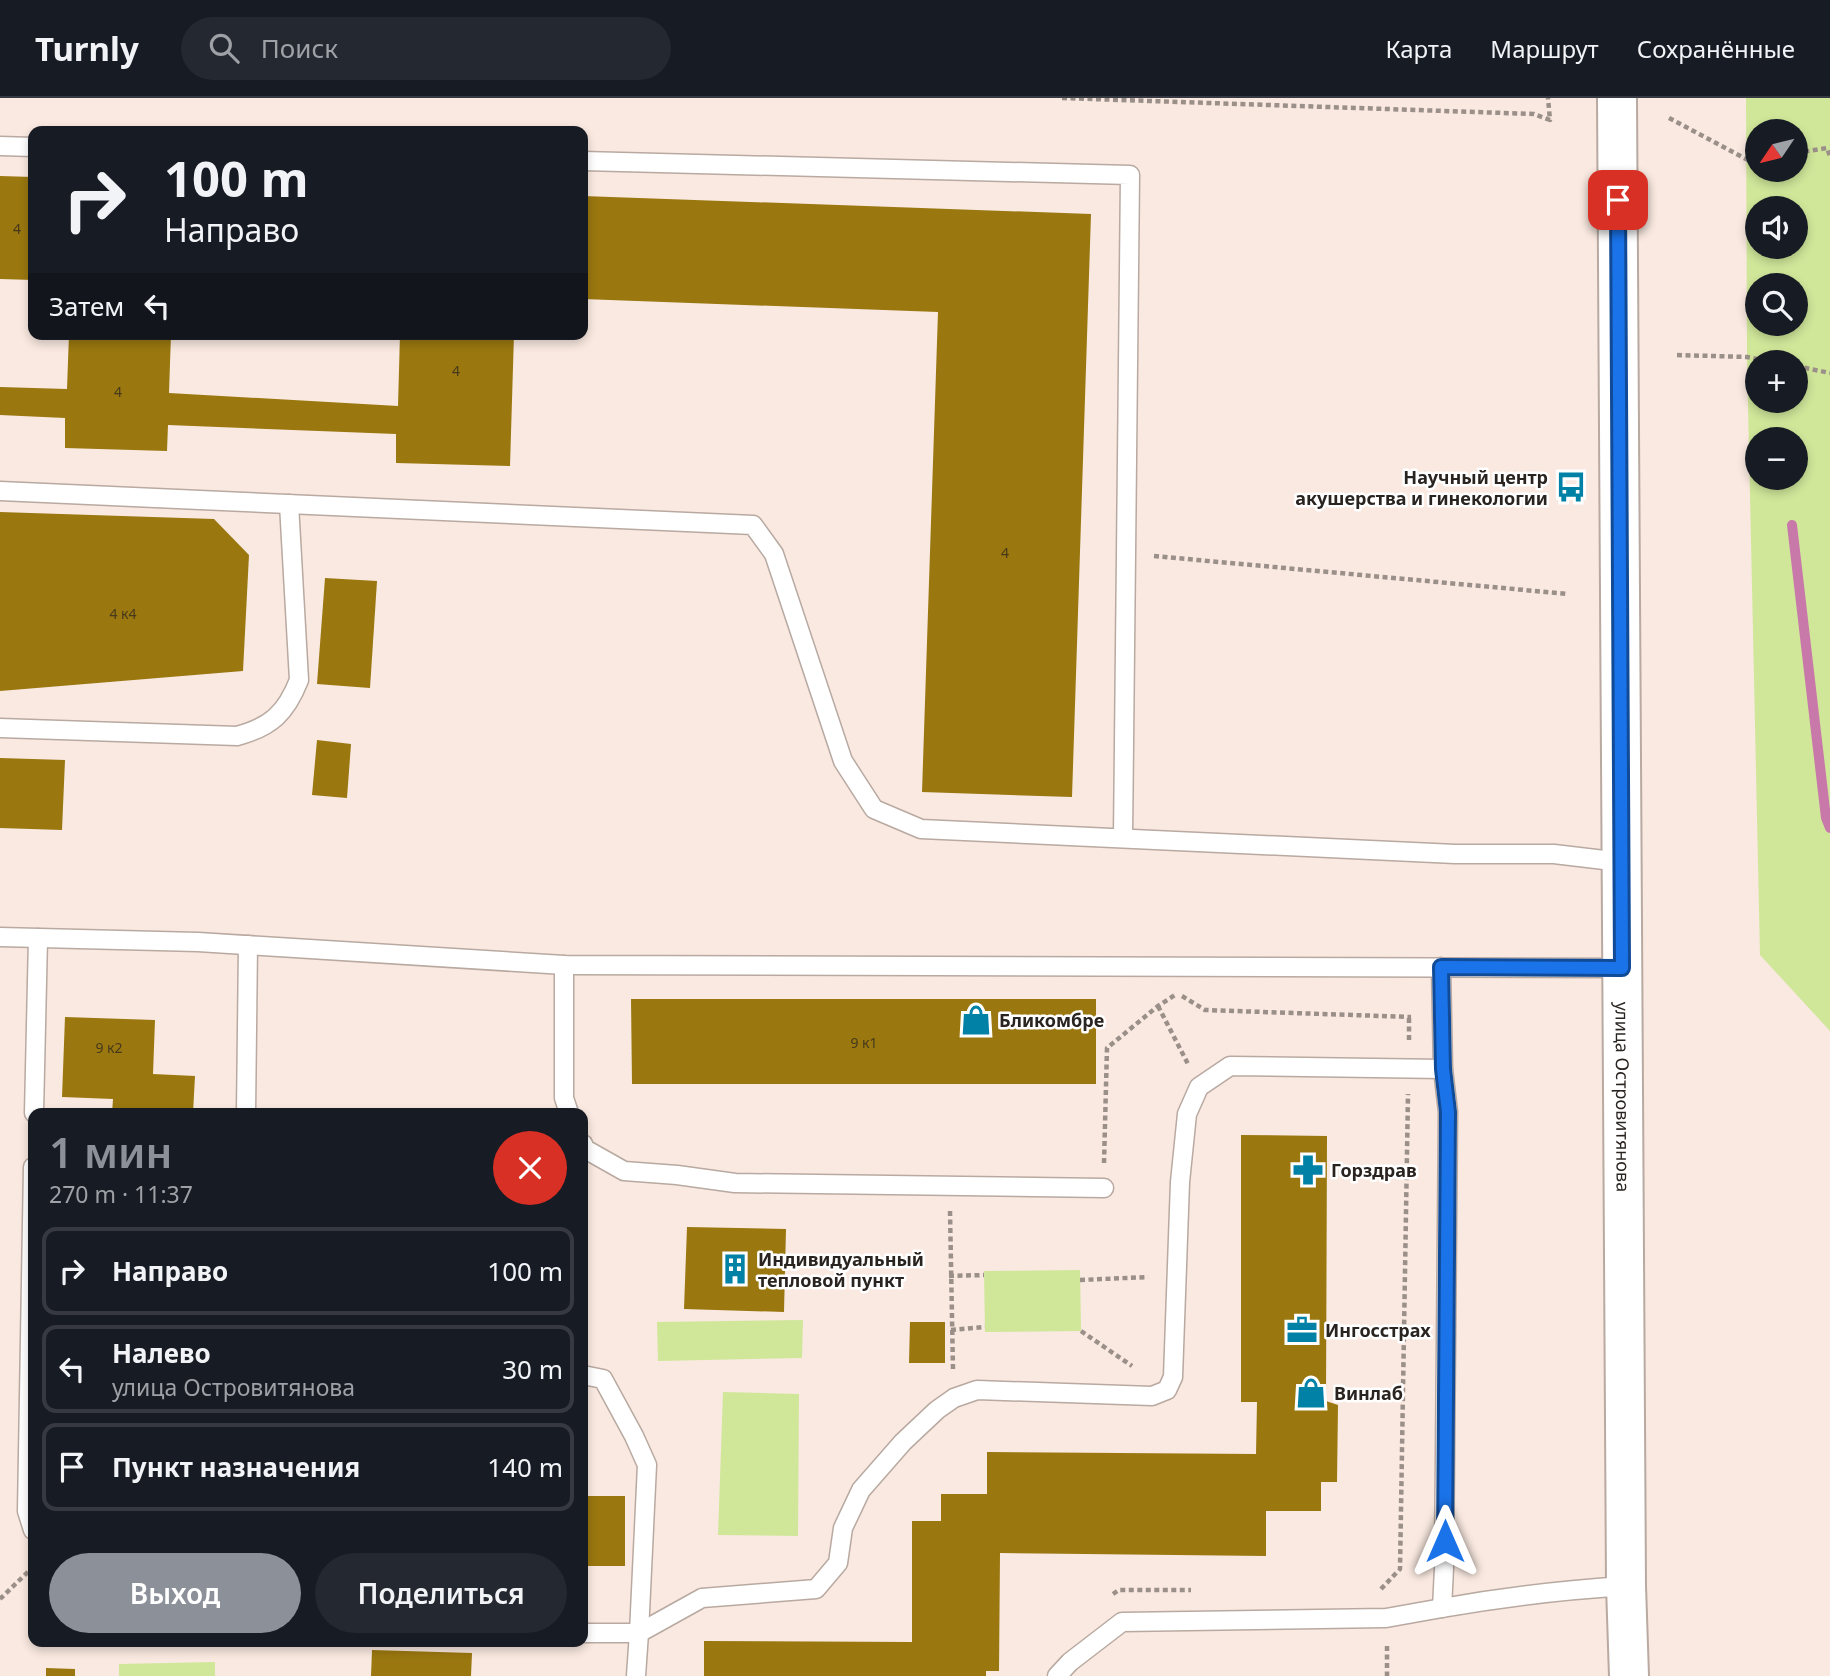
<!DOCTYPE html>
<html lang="ru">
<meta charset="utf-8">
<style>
body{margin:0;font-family:"Noto Sans",sans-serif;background:#242831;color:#f1f3f6;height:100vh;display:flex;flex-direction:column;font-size:26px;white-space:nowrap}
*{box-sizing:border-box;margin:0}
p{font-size:23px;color:#9ea1a6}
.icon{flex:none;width:38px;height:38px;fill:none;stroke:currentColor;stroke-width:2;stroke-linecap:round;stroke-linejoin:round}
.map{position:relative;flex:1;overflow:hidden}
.details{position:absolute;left:28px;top:1010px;width:560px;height:539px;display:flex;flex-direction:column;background:#171b24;border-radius:14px;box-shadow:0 4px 10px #0003}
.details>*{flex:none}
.banner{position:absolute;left:28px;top:28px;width:560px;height:214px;border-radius:14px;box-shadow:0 4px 10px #0003;background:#171b24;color:#f1f3f6;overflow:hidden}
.needle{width:46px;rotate:235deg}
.fabs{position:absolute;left:1745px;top:21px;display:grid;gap:14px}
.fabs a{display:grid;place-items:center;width:63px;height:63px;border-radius:50%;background:#171b24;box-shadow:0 4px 10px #0003;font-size:35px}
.pin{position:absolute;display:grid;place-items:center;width:60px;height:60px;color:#fff;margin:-30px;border-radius:14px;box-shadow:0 4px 10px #0006}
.me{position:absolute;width:77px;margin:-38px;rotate:0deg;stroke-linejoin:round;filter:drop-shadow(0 0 5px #0008)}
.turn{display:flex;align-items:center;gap:24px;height:147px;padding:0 21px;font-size:32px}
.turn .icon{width:91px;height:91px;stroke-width:2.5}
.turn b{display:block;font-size:49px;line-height:60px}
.then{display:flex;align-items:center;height:66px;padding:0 21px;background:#0003;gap:14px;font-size:26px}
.round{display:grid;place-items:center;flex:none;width:74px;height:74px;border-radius:37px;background:#242831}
.head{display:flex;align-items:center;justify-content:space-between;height:119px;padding:0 21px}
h1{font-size:42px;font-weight:600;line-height:52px;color:#8c9099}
.primary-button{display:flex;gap:14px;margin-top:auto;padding:14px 21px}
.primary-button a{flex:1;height:80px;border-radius:42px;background:#8c9099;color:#fff;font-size:28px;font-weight:600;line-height:80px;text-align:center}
.primary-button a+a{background:#242831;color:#f1f3f6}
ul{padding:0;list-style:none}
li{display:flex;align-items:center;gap:21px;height:88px;margin:0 14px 10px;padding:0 7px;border:4px solid #363941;border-radius:14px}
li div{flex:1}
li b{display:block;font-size:26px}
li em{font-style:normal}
header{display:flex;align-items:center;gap:42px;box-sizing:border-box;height:98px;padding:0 35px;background:#171b24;border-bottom:2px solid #363941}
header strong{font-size:33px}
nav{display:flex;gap:38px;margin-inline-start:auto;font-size:24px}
.search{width:490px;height:63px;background:#242831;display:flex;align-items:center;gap:18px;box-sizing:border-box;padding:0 24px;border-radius:38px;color:#9ea1a6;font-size:26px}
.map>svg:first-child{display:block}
.green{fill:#d0e79a;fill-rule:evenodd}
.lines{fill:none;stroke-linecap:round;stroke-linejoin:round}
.stream{stroke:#c879aa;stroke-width:10}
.building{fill:#9a770f}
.service-casing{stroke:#b8a9a1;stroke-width:21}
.secondary-casing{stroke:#b8a9a1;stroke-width:42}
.path{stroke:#9b9089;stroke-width:4.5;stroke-dasharray:5 3.5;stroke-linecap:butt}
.service{stroke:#fff;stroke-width:18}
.secondary{stroke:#fff;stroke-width:38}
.route-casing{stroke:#114b97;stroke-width:18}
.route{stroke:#1a73e8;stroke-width:12}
.labels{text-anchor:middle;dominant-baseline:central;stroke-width:5;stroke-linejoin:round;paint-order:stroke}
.number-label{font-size:14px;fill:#46391c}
.poi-label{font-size:18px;font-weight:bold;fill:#2a2421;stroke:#fff;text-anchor:start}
.street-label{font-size:18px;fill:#2a2421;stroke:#fff}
</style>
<header>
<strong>Turnly</strong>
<div class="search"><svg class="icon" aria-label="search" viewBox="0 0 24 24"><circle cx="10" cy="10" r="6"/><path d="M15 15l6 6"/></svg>Поиск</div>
<nav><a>Карта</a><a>Маршрут</a><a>Сохранённые</a></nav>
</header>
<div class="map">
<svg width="1830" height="1578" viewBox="0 0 1830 1578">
<rect width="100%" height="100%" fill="#f9e9e0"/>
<g class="green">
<path d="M1746,0h84v933l-70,-76 -13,-598zM1757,33h39v39h-39zM1757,110h39v39h-39zM1757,187h39v39h-39zM1757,264h39v39h-39zM1757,341h39v39h-39z"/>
<polygon points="1080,1172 1081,1233 985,1234 984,1173"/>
<polygon points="803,1222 802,1260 658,1263 657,1224"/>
<polygon points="723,1294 799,1296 798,1438 718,1437"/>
<polygon points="215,1564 215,1578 119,1578 119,1566"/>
</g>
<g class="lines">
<polyline class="stream" points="1792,427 1826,720 1830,730"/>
</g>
<g class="building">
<polygon points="0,78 33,79 33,182 0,181"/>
<polygon points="583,98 1091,116 1072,699 922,694 938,214 583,201"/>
<polygon points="69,236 171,236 169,295 398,308 400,236 514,236 510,368 396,365 396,336 168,327 167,353 65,350 65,320 0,317 0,289 67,291"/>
<polygon points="0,414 214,421 249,457 243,573 0,593"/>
<polygon points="325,480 377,483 370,590 317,586"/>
<polygon points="317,642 351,646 347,700 312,697"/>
<polygon points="0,660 65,662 62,732 0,730"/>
<polygon points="631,901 1096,901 1096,986 632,986"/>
<polygon points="65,919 155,922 153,976 195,978 193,1015 112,1015 113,1001 62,999"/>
<polygon points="1241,1037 1327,1038 1326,1303 1338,1307 1337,1384 1321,1384 1321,1413 1266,1413 1266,1458 1000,1455 999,1573 986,1573 986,1578 704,1578 704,1543 912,1544 912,1423 941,1423 941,1396 987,1396 987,1354 1256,1356 1257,1304 1241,1304"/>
<polygon points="687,1129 786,1131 784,1214 684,1211"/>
<polygon points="910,1224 945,1224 945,1265 909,1265"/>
<rect x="583" y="1398" width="42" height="70"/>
<polygon points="372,1552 472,1555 471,1578 371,1578"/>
<polygon points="46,1570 75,1571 75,1578 46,1578"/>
</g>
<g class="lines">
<g class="service-casing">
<g id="service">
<polyline points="0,48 33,49"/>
<polyline points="583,63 1130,77 1123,740"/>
<polyline points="0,393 753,427 774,456 843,663 874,711 921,731 1455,756 1554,756 1621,764"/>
<path d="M0,630l237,8c34,-9 49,-23 62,-56l-10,-176"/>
<polyline points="0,839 198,844 564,867 1622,870"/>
<polyline points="564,867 564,1000 569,1015"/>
<path d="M1441,869l2,102 5,43 -4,456 -2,40c61,-11 122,-18 184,-22"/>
<polyline points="34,1015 38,840"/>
<polyline points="246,1015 248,847"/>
<polyline points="583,1046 585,1051 624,1073 677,1077 735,1085 1104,1090"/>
<polyline points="33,1069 27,1413 33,1432"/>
<polyline points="583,1277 603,1281 634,1338 647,1367 639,1535 583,1535"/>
<polyline points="636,1578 639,1535 702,1500 816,1491 838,1465 843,1430 861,1392 903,1344 937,1312 954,1300 977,1292 1152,1298 1167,1292 1173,1279 1180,1084 1187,1016 1199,989 1230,968 1443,971"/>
<polyline points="1057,1578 1070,1564 1122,1524 1386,1520 1442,1510"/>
</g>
</g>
<g class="secondary-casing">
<g id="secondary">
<path id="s1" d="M1617,0l9,1488 3,90"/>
</g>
</g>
<g class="path">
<polyline points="1062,0 1534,16 1550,22 1548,0"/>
<polyline points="1669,20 1748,62 1757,61"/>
<polyline points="1796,55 1827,50 1830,58"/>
<polyline points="1677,257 1747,259 1774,264"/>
<polyline points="1796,268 1830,275"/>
<polyline points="1154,458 1568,496"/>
<polyline points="1182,898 1205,912 1411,919"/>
<polyline points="1158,908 1188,966"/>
<polyline points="1409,942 1409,919"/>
<polyline points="1104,1065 1107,950 1158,908 1175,897"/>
<polyline points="950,1113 953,1272"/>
<polyline points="949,1178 984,1177"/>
<polyline points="1080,1182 1148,1179"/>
<polyline points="951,1232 985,1229"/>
<polyline points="1081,1233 1132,1268"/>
<polyline points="1381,1491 1400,1471 1408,996"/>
<polyline points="1113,1496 1119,1492 1191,1492"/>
<polyline points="0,1501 33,1469"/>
<polyline points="1387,1548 1387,1578"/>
</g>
<use href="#service" class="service"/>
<use href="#secondary" class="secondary"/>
</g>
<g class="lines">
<g class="route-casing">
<polyline id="route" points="1445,1443 1448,1014 1443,971 1441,869 1622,870 1618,102"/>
</g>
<use href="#route" class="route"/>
</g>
<defs>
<g id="bus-bare" transform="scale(2.415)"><path d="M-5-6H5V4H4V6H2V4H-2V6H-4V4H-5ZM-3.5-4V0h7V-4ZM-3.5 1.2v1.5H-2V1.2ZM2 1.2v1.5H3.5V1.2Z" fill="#0081a5" stroke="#fff" stroke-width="2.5" paint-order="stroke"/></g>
<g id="shop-bare" transform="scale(2.415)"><path d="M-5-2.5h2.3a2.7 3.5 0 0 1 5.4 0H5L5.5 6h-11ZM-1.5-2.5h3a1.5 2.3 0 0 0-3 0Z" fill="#0081a5" stroke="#fff" stroke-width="2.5" paint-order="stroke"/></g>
<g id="pharmacy-bare" transform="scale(2.415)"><path d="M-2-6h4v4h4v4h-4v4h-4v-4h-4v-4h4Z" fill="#0081a5" stroke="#fff" stroke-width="2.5" paint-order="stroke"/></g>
<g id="building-bare" transform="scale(2.415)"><path d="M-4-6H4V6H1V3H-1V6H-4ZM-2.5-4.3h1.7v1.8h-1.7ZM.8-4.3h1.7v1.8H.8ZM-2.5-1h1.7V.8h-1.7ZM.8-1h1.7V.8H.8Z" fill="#0081a5" stroke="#fff" stroke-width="2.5" paint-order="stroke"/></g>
<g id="office-bare" transform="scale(2.415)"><path d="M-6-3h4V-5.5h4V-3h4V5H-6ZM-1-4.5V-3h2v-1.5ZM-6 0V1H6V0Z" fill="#0081a5" stroke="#fff" stroke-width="2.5" paint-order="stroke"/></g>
</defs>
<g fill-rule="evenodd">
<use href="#bus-bare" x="1571" y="389"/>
<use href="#shop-bare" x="976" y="922"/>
<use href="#pharmacy-bare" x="1308" y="1072"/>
<use href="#building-bare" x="735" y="1171"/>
<use href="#office-bare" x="1302" y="1232"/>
<use href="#shop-bare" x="1311" y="1295"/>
</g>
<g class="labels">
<g class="number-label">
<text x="17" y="130">4</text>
<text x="456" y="272">4</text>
<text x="118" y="293">4</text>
<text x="1005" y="454">4</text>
<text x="123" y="515">4 к4</text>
<text x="864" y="944">9 к1</text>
<text x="109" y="949">9 к2</text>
</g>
<g class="poi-label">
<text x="1548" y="379" text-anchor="end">Научный центр<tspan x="1548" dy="21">акушерства и гинекологии</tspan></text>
<text x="999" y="922">Бликомбре</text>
<text x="1331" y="1072">Горздрав</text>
<text x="758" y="1161">Индивидуальный<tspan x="758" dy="21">тепловой пункт</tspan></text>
<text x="1325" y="1232">Ингосстрах</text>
<text x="1334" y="1295">Винлаб</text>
</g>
<g class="street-label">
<text stroke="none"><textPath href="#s1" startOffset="999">улица Островитянова</textPath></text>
</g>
</g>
</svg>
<div class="fabs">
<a><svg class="needle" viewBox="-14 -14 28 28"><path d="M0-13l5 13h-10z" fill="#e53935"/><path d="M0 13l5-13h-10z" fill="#9ea1a6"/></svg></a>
<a><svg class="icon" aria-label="sound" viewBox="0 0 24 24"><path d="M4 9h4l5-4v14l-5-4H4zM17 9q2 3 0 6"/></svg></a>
<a><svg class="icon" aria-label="search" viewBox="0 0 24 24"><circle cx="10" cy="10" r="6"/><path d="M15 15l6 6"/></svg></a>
<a>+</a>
<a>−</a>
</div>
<div class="pin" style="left:1618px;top:102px;background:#d93025"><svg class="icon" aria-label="arrive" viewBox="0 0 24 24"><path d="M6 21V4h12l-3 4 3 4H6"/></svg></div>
<svg class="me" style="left:1445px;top:1443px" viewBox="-20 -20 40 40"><path d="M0-17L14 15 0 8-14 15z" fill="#1a73e8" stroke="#fff" stroke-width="4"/></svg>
<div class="banner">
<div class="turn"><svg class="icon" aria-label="right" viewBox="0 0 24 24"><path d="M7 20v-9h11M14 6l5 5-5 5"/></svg><div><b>100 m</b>Направо</div></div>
<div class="then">Затем<svg class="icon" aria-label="left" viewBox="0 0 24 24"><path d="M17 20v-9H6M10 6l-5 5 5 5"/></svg></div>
</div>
<section class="details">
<div class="head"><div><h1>1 мин</h1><p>270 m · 11:37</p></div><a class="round" style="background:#d93025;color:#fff"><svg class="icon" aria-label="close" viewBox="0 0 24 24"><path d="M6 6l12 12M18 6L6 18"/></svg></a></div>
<ul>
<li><svg class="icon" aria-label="right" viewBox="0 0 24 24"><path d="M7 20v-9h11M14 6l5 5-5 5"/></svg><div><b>Направо</b></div><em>100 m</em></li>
<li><svg class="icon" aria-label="left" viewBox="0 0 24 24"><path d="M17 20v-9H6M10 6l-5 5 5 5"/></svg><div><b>Налево</b><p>улица Островитянова</p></div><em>30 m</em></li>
<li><svg class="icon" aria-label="arrive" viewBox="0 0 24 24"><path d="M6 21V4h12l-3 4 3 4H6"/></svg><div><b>Пункт назначения</b></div><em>140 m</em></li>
</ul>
<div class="primary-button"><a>Выход</a><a>Поделиться</a></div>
</section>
</div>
